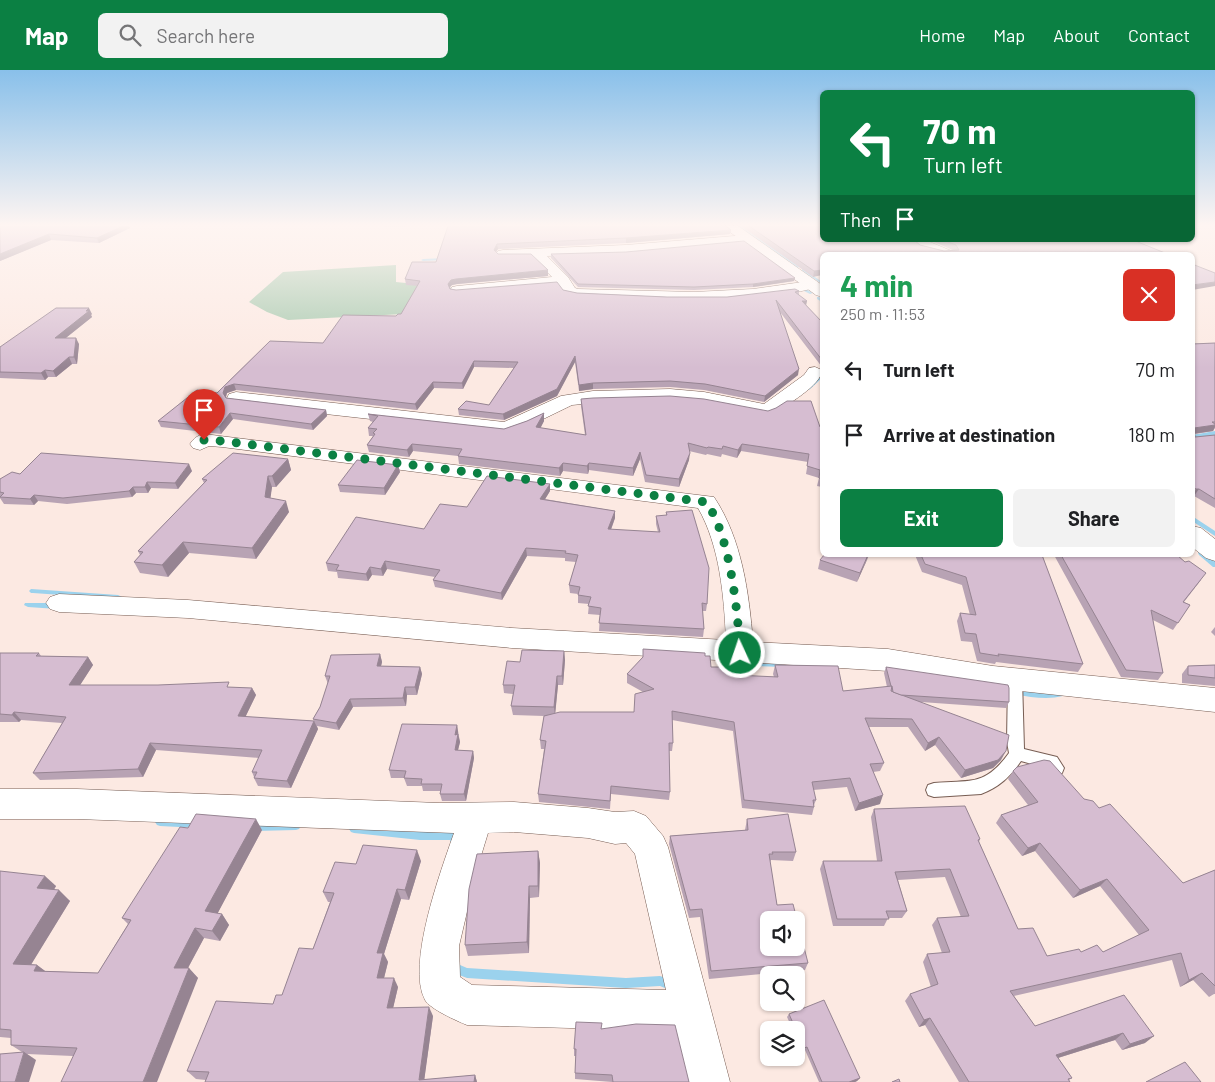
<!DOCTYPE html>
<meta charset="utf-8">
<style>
body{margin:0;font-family:Barlow,sans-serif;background:#f2f2f2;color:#202124;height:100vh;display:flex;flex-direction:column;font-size:19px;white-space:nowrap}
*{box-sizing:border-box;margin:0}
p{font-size:16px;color:#757577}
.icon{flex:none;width:28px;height:28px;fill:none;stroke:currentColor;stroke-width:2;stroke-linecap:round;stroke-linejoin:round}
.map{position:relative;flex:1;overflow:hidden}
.details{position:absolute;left:820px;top:182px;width:375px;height:305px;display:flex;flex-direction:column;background:#fff;border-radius:8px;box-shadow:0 1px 4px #0004}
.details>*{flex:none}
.top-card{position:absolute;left:820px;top:20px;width:375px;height:152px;border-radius:8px;box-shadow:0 1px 4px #0004;background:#0b8043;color:#fff;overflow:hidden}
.controls{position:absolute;left:760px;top:841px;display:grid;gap:10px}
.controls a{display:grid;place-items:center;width:45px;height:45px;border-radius:8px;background:#fff;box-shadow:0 1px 4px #0004;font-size:25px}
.pin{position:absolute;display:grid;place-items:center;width:42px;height:42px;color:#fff;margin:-51px -21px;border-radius:50% 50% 50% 0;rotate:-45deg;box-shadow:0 0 5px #0007}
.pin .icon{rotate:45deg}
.me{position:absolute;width:55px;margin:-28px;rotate:357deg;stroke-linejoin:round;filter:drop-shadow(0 0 4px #0008)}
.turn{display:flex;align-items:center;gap:18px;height:105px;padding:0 20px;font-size:22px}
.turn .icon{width:65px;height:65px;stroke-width:2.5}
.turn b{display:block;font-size:35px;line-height:42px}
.then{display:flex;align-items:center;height:48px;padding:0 20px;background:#0003;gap:10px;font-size:19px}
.round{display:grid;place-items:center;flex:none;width:52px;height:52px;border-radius:8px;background:#f2f2f2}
.summary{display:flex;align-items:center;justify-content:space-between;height:85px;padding:0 20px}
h1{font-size:30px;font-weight:700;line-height:38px;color:#1e9e55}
.action{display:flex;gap:10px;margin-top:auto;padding:10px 20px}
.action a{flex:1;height:58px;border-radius:8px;background:#0b8043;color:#fff;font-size:20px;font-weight:700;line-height:58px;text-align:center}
.action a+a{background:#f2f2f2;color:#202124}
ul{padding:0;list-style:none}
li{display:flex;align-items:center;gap:15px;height:65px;padding:0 20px}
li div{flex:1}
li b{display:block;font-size:19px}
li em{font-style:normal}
header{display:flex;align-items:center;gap:30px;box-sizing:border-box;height:70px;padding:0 25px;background:#0b8043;color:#fff}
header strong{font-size:24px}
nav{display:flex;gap:28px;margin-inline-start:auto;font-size:18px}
.search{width:350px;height:45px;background:#f2f2f2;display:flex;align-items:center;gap:12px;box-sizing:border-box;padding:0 18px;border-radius:8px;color:#757577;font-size:19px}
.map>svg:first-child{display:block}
.green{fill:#a4c8ac}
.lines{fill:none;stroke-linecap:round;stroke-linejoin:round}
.stream{fill:#9bd2ed;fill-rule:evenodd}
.service-casing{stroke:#775d53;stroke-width:2}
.minor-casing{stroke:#775d53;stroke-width:1}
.tertiary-casing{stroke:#775d53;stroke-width:1}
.service{fill:#fff;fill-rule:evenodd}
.minor{fill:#fff;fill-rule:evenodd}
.tertiary{fill:#fff;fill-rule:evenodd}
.wall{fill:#b8a3b4}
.shaded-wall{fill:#968492}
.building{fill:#d6bdd1;stroke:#968492;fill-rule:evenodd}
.route{stroke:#0b8043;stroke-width:9;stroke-dasharray:0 16.2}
</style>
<header>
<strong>Map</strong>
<div class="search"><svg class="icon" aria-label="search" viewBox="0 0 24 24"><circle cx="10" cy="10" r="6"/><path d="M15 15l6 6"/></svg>Search here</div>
<nav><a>Home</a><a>Map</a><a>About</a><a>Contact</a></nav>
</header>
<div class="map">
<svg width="1215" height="1012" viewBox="0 0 1215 1012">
<rect width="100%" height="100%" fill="#fce9e2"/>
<polygon class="green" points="396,195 396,212 455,218 522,238 288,250 267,242 249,232 283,202"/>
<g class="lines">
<g class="stream">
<polygon points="737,156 741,156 800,197 797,198"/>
<polygon points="445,188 446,188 446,190 423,191 421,190 423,189"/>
<polygon points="802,199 804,199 822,212 822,214 802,201"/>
<polygon points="802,218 804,218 813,223 810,224 802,220"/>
<polygon points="817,227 819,227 822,229 822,232 817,229"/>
<polygon points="820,305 822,305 822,308 809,320 805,320 805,318"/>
<polygon points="1215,361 1215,365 1192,369 1192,365"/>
<polygon points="1192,446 1215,461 1215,466 1192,451"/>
<polygon points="1199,481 1203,481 1215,491 1215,497 1213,497 1199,485 1198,483"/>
<polygon points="31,519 118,525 122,527 118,529 33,523 31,523 29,521"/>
<polygon points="25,533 57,533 61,536 57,539 28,537 24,535"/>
<polygon points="739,588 753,590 783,591 786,592 787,594 786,596 783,597 753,596 736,593 735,591 736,589"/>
<path d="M1014,618l30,4 16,-1 3,1 1,2 -1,2c-16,4 -36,1 -52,-3l-1,-2 1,-2z"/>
<polygon points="160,748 199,750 202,751 204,754 202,757 199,758 160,756 157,755 155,752 157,749"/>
<polygon points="296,752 299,753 301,756 299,759 296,760 252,761 249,760 247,757 249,754 252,753"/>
<path d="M354,755l66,7h31l7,2c2,4 2,8 0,12l-3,1 -3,-1 -2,-6h-30l-66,-7 -3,-1 -2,-3 2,-3z"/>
<polygon points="455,890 459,891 460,895 467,898 626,908 660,906 676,912 677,916 676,920 672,921 660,916 626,918 467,908 451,902 450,898 451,891"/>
</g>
<g class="service-casing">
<path id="service" d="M1015,603l5,2 2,4 2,70 33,8 7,11 -2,5 -6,2 -6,-2 -4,-5 -25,-7c-11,16 -22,26 -40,33l-47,3 -6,-2 -2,-5 2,-5 6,-2c38,-3 51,3 75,-30l-2,-11 1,-63 2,-4z"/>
</g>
<g class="minor-casing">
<g id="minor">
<path d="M747,165l5,1 1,3 -1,3 -126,11 -79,3 21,21 7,11 3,1 116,3 59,-3 57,-8 5,1 2,3 -2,3c-77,19 -159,13 -237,9l-14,-3 -6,-9 -101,9 -5,-1 -2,-3 2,-3 5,-1 95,-9 -20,-20h-34l-2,-3 2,-3 5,-1 123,-5z"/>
<path d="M910,170h15l29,12 2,3c-17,0 -35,-1 -46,-15z"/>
<path d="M815,297l7,3c0,15 -36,35 -48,44l-7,2 -63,-12 -34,-3 -77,2 -21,2 -45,22 -22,7 -269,-30 -7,-2 -2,-4 2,-4 7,-2 268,30 57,-26 32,-5 77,-2 34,3 60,12 40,-29 5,-7z"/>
<path d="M204,364l510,63c28,42 35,96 39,145l135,7 105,17 222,22v24l-222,-24 -105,-17 -143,-9 -5,1 -7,-2 -221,-13 -324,-30 -129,-6 -9,-3 -4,-6 4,-6 9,-3 129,6 324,28 214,12c-2,-43 -6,-94 -28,-132l-476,-61 -13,-1 -9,4 -7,-2 -3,-4c4,-6 7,-8 14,-10z"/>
<path d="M0,719h77l362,14 75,-1 74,6 27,4 19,-1 12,5 17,20 5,11 62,235h-44l-11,-51 -208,-6c-10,-4 -37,-16 -42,-25 -19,-35 16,-130 29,-167l-377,-14h-77zM514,762l74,6 27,6 11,-1 9,11 31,136 -194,-5 -12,-8 -1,-31 18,-77 11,-36z"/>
</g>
</g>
<g class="tertiary-casing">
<g id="tertiary">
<polygon points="722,156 738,156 822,215 822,227 816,225"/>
<polygon points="1192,456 1201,458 1215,469 1215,491 1206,488 1192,477"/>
</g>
</g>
<use href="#service" class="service"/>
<use href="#minor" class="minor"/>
<use href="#tertiary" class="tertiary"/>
</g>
<g class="wall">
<polygon points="0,156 129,156 130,158 99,173 51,170 0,191"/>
<polygon points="385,156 410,156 385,157"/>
<polygon points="448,156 731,160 730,164 626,173 498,179 496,182 498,184 548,206 457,214 452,215 449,218 456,220 563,220 577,223 667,227 727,227 799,221 799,225 806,235 822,252 822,297 780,242 798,305 764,332 704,320 670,317 593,319 579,321 575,292 557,326 504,350 459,345 458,339 489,335 514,298 474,297 463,319 434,318 417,340 236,320 227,323 226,328 326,340 327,346 313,360 233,349 221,364 161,357 158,351 217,323 270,271 323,273 401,244 418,216 406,215 405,209 436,192"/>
<polygon points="741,156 822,156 920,175 944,181 955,181 930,170 1133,170 1170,185 822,185 813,207"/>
<polygon points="551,184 795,208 794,211 753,217 694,220 578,217 551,188"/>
<polygon points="92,244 91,245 92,247 66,268 79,274 77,294 72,294 56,307 48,307 45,310 0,308 0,277"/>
<polygon points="1215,273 1215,358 1213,361 1195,364 1195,367 1215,365 1215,438 1194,426 1192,426 1192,274"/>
<polygon points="581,329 822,357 822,417 817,416 819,408 806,404 808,392 741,381 737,388 722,384 721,387 707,384 706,385 689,381 689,390 679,417 645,412 640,389 633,406 589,400 588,404 563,401 560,406 459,394 458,386 413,381 409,387 369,382 367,375 373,366 369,366 368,358 373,352 370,351 368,344 504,359 527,351 544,343 544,351 540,358 585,365 581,336"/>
<polygon points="288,389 291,400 276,417 272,417 270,428 289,442 256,489 189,483 168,507 140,503 134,492 140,485 138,481 204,413 202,409"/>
<polygon points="398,395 400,402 385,425 340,422 338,415"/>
<polygon points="192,401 178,419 151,418 148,423 136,423 132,427 67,434 38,431 34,435 4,434 0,428 0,409 20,404"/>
<polygon points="550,421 545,429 615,441 615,448 611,460 658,462 656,454 656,446 666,446 666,442 707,534 706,541 702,541 704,559 703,567 599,561 600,545 588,544 589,534 578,533 578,524 570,523 569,515 576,492 565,491 565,488 527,486 502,530 435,517 433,510 435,507 387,499 383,506 372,505 368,511 338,508 337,502 328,501 326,493 424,459 467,437"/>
<polygon points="869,485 866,492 857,512 818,499 820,490"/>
<polygon points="915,485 1042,485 1083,594 1078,602 996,592 995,594 977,591 972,572 961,571 957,551 960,543 970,545 962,515 922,502"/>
<polygon points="1054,485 1177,485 1201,510 1184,532 1190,535 1173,560 1153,550 1163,603 1158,610 1121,607"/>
<polygon points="1215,557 1215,566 1211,562"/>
<polygon points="643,579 705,586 711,597 735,605 774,607 773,604 775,595 843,621 887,617 884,603 886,597 1009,632 1006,638 921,632 1001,690 993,698 961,708 935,675 925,681 908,657 869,657 884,693 880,701 873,702 880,734 855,741 847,717 813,720 816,730 814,735 814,737 812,745 742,738 733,661 672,650 673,673 672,681 669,681 670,722 669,730 611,724 610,739 539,732 538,724 544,679 541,679 540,670 544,646 513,645 511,636 513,624 504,623 503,615 520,592 564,581 565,590 563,615 558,615 555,643 634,642 643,622 627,613 627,604 643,588"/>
<polygon points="0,583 39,583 41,586 88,587 93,595 80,615 252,618 256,625 245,647 314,651 313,649 320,637 328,614 325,606 380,584 382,592 381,596 420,597 422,604 417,625 407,625 406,636 353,637 339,660 317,656 318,659 291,718 258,716 254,708 254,707 252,702 259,688 156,680 143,707 40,710 33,703 62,653 21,650 19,652 0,652"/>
<polygon points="1215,595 1215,616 1182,613 1182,604 1188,596"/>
<polygon points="457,655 460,672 458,680 473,681 474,688 466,731 442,731 440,724 441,721 423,721 422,716 407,716 404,708 391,708 389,700"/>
<polygon points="1013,701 1084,729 1099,738 1183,813 1215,800 1215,924 1214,924 1209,927 1193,910 1180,917 1172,890 1014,926 1035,956 1124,925 1145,973 1122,980 1115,970 1058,988 1072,1008 1069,1010 1070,1012 959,1012 925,955 919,957 905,931 910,924 931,917 923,892 927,884 942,883 932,855 937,848 961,847 945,807 898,810 907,841 902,848 888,848 884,856 833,856 820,799 823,791 877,791 871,747 874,739 980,769 979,772 1018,859 1047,886 1081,882 1103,882 1139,865 1100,816 1073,828 1035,781 1022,786 996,753 1001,745 1028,735 1008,709"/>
<polygon points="747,749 796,782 793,791 771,790 770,792 777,835 808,893 805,900 709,909 700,847 689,848 669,774 670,766 745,760"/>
<polygon points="188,758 262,760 217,844 222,844 229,855 220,871 204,868 188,898 198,908 73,986 27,984 36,990 22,982 11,975 11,968 0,967 0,801 56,816 54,820 70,831 31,894 37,895 45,901 98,903 128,854 122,848"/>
<polygon points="538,781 540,793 539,827 530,828 529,883 468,886 465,875"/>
<polygon points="421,791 409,830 401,829 384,884 388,892 384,908 398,917 393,938 433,946 424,1010 475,1005 477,1012 205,1012 206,1010 196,1009 187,1001 273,934 282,925 313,879 330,832 328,832 323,822 356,794"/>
<polygon points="789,944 860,1008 857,1011 855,1012 819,1012 805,980 803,981 796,967 796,960 793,960 787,947"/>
<polygon points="602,959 689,1012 612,1012 575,1009 575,1003 576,986 574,986 574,979"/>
</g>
<g class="shaded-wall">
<polygon points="123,156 129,156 130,158 99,173 97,168"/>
<polygon points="731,160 730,164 626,173 626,168"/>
<polygon points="49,164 51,170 0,191 0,184"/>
<polygon points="497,174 498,179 494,185 494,180"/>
<polygon points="548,200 548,206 457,214 452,215 448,219 448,214 451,210 456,209"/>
<polygon points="822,200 822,205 813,207 814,201"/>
<polygon points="795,208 794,211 753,217 753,214"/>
<polygon points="1215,212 1215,216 1192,220 1192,215"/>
<polygon points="802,231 807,231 806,236"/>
<polygon points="89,238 92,244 91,245 92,247 58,274 55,268"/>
<polygon points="76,268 79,274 77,294 74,287"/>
<polygon points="575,286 575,292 557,326 504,350 503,344"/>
<polygon points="69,287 72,294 56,307 53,301"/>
<polygon points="474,291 474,297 463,319 462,313"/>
<polygon points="799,299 798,305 764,332 765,326"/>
<polygon points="45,300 48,307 45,310 41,303"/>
<polygon points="433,312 434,318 417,340 415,334"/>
<polygon points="593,313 593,319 579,321 579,315"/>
<polygon points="234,314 236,320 227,323 225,329 223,323 225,317"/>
<polygon points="326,340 327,346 313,360 311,354"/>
<polygon points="230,343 233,349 221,364 219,357"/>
<polygon points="544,343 544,351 537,365 536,357"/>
<polygon points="1215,355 1215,357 1213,361 1192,364 1194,358"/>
<polygon points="412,374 413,381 409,387 407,380"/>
<polygon points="742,374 741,381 737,388 738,380"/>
<polygon points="640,382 640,389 633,406 633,398"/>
<polygon points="690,383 689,390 679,417 679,409"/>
<polygon points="288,389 291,400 276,417 272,406"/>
<polygon points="563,393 563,401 560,406 559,398"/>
<polygon points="589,393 589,400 588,404 587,396"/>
<polygon points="189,394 192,401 178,419 175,413"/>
<polygon points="398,395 400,402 385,425 384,418"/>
<polygon points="268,406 272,417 269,439 265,427"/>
<polygon points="147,412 151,418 148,423 145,417"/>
<polygon points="550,414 550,421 541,436 540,429"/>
<polygon points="133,417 136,423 132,427 129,421"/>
<polygon points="1196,419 1199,419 1194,426 1192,426"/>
<polygon points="34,425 38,431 34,435 30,429"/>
<polygon points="286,431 289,442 256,489 252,478"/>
<polygon points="615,441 615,448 608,467 608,459"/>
<polygon points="183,472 189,483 168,507 162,495"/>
<polygon points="526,478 527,486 502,530 501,523"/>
<polygon points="869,485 866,492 857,512 860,503"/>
<polygon points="385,491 387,499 383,506 381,499"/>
<polygon points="370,497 372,505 368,511 366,504"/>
<polygon points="564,581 565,590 563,615 562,606"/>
<polygon points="380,584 382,592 379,604 377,596"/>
<polygon points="88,587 93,595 75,623 69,615"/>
<polygon points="420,597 422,604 417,625 415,617"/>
<polygon points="557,606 558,615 555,646 554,637"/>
<polygon points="405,617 407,625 406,636 403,628"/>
<polygon points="252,618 256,625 242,654 238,646"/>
<polygon points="350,629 353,637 339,660 336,653"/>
<polygon points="14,642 21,650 19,652 12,645"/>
<polygon points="314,651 318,659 291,718 287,711"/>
<polygon points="457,655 458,662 456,672 455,665"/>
<polygon points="458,664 460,672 456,688 455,680"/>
<polygon points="939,667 935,675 925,681 928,673"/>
<polygon points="150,673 156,680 143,707 138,699"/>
<polygon points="473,681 474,688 466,731 464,724"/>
<polygon points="1006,681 1001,690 993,698 961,708 965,700"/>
<polygon points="883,725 880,734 855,741 859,733"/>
<polygon points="256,749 262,760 213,852 205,841"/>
<polygon points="1040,773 1035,781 1022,786 1028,778"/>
<polygon points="417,780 421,791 409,830 405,820"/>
<polygon points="538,781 540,793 539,827 538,816"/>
<polygon points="45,806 56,816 48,829 37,818"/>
<polygon points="1107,809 1100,816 1073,828 1080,820"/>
<polygon points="529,816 530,828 529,883 527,872"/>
<polygon points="397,819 401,829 384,884 388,892 382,916 377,908 377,883"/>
<polygon points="59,820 70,831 26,903 13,894"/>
<polygon points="222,844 229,855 220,871 212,861"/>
<polygon points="195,858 204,868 183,907 174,898"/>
<polygon points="37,895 49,904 34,901"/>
<polygon points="189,898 198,908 157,1012 143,1012"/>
<polygon points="1202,903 1193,910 1180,917 1189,910"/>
<polygon points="394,908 398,917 391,947 387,938"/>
<polygon points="429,937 433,946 424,1012 419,1010"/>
<polygon points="930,948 925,955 919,957 924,950"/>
<polygon points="1123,963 1115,970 1048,991 1056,985"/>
<polygon points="1154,966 1145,973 1122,980 1130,974"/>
<polygon points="24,982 36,990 29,1012 15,1012"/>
<polygon points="475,1005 477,1012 474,1012"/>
<polygon points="860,1008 857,1011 855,1012 849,1012"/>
</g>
<g class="building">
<polygon points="0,156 123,156 97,168 49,164 0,184"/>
<polygon points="448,156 726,156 731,160 626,168 497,174 494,180 498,184 531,184 548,200 456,209 451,210 448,214 450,219 456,220 557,212 563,220 577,223 667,227 727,227 795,219 799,221 795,222 807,231 802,231 822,252 822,290 776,230 799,299 765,326 705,314 670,311 593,313 579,315 575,286 557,319 503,344 458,339 466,331 489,335 518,292 474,291 462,313 433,312 415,334 234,314 225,317 223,323 226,328 326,340 311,354 230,343 219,357 158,351 197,320 217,323 270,271 323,273 343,245 396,246 398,244 401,244 420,211 405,209 412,192 436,192"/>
<polygon points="749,156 822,156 822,170 914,170 920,175 944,181 959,180 956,175 943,170 1133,170 1170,185 822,185 822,200 814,201"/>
<polygon points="744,171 795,208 753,214 694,217 578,214 551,184 626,182"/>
<polygon points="1192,194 1215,203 1215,212 1192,215"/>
<polygon points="56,238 89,238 86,241 89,241 55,268 76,268 74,287 69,287 53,301 45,300 41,303 0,302 0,277"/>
<polygon points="1215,273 1215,352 1212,352 1215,354 1215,355 1194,358 1195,367 1215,365 1215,429 1199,419 1196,419 1192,417 1192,274"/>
<polygon points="670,326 704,329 768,341 776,338 787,331 811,331 820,357 822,357 822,409 819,408 820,400 807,396 809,384 742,374 738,380 723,376 722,379 708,377 707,378 688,373 690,383 679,409 646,405 640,382 633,398 589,393 587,396 563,393 559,398 458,386 462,379 412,374 407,380 367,375 375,364 373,363 377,359 368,358 378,346 368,344 504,359 527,351 544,343 536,357 586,365 581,329 593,328"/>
<polygon points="41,383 189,394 175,413 147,412 145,417 133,417 129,421 63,428 34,425 30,429 0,427 4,423 0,422 0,409 12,402 20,404"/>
<polygon points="233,383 288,389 272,406 268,406 265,427 286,431 252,478 183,472 162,495 134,492 143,482 138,481 207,410 202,409"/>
<polygon points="357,390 398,395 384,418 338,415"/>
<polygon points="487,406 550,414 540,429 615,441 608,459 660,462 656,446 667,445 666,442 692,440 709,498 707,534 702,533 704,559 599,553 601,538 588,536 591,527 578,525 580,517 569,515 578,485 565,483 566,481 526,478 501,523 433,510 440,500 385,491 381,499 370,497 366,504 336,500 339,495 326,493 356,447 424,459 440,434 467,437"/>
<polygon points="824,485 868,485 860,503 820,490"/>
<polygon points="921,485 1042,485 1083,594 998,584 999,586 980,583 976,564 965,563 960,543 976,545 966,507 925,494"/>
<polygon points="1061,485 1177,485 1185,492 1189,491 1206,503 1183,532 1190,535 1178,553 1151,540 1163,603 1126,600"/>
<polygon points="643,579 705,583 705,586 710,586 711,597 734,597 735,605 778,607 775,595 838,596 843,621 892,616 891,621 1009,665 1006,681 998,690 965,700 939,667 928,673 912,649 865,648 884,693 870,694 883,725 859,733 850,708 812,712 816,730 813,730 814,737 744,730 734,652 672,641 673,673 669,673 670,722 611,716 610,731 538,724 546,671 540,670 544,646 560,642 634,642 635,624 654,619 627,604 643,587"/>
<polygon points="522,580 564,581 562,606 557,606 554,637 511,636 515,615 503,615 507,591 520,592"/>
<polygon points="0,583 39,583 36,586 88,587 69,615 158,615 229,612 227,617 252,618 238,646 314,651 287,711 254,708 257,702 252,702 262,680 150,673 138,699 33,703 66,647 14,642 12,645 0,644"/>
<polygon points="380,584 377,596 420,597 415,617 405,617 403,628 350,629 336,653 313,649 320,637 330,606 325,606 331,585"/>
<polygon points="1215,595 1215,608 1188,605 1188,596"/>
<polygon points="886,597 1008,615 1009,618 1009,632 901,625 893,622 892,616 891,616"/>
<polygon points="402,654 457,655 455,665 458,664 455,680 473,681 464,724 440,724 442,714 421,714 422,709 404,708 406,701 389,700"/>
<polygon points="1044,690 1050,691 1084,729 1093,731 1099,738 1110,734 1183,813 1215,800 1215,916 1202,903 1189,910 1181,883 1010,921 1035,956 1124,925 1154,966 1130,974 1123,963 1056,985 1072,1008 1068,1009 1070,1012 969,1012 930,948 924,950 910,924 938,914 927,884 950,882 937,848 969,846 950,799 895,802 907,841 886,841 889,849 837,849 823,791 882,791 874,739 965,736 980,769 978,770 1018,859 1033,858 1047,886 1079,879 1081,882 1097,875 1103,882 1149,860 1107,809 1080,820 1040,773 1028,778 1001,745 1038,732 1013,701 1017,697"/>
<polygon points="196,744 256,749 205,841 222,844 212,861 195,858 174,898 189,898 143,1012 61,1012 77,978 11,975 11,960 0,959 0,801 45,806 37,818 59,820 13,894 37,895 34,901 98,903 131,850 122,848 180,757 188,758"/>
<path d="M788,744l8,38h-24l1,2h-4l8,51 16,-1 15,59 -97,8 -9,-62 -12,1 -20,-74 78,-6 -1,-11zM769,850h27v28h-27z"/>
<polygon points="363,775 417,780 405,820 397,819 377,883 383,883 377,908 394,908 387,938 429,937 419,1010 475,1005 474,1012 205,1012 209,1002 187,1001 216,931 273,934 276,925 282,925 299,878 313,879 334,823 323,822 335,792 356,794"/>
<polygon points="538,781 538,816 529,816 527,872 465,875 469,819 477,784"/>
<polygon points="824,930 860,1008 849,1012 822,1012 807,977 804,978 789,944"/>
<polygon points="576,952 602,953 601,959 636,954 675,955 689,1012 613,1012 612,1005 575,1003 576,979 574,979"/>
<polygon points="24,982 15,1012 0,1012 0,984"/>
<polygon points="1185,992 1201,1012 1146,1012"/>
<polygon points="899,1009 900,1012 892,1012"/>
</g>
<linearGradient id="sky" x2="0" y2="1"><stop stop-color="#89c0ea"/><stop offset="0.52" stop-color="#fef5f2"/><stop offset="1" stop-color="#fef5f2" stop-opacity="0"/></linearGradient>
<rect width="1215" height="298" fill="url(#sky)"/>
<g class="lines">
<path class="route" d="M204,370l18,1 484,61c24,32 32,110 34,151"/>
</g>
</svg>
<div class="controls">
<a><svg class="icon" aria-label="sound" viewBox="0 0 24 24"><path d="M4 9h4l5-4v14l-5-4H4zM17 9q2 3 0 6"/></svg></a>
<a><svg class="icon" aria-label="search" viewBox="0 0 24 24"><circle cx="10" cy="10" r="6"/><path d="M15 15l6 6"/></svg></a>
<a><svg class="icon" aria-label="layers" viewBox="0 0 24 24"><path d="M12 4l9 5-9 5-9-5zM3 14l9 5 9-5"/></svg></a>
</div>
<div class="pin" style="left:204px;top:370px;background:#d93025"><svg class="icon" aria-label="arrive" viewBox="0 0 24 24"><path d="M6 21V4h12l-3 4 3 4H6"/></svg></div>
<svg class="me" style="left:740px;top:583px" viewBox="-20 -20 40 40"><circle r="17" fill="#0b8043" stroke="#fff" stroke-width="3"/><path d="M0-11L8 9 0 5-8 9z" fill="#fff"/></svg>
<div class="top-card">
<div class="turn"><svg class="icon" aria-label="left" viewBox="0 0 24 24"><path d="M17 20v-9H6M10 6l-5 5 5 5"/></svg><div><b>70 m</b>Turn left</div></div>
<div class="then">Then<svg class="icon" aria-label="arrive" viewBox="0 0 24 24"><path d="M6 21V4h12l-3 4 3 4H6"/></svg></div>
</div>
<section class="details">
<div class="summary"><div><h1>4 min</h1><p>250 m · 11:53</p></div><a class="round" style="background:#d93025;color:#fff"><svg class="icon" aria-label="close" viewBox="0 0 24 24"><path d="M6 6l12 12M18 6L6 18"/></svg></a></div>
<ul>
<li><svg class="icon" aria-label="left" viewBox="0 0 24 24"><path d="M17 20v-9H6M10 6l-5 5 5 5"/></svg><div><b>Turn left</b></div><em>70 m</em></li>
<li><svg class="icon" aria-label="arrive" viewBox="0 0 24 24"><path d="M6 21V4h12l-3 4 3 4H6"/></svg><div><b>Arrive at destination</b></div><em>180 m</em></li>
</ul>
<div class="action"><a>Exit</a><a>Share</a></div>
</section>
</div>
